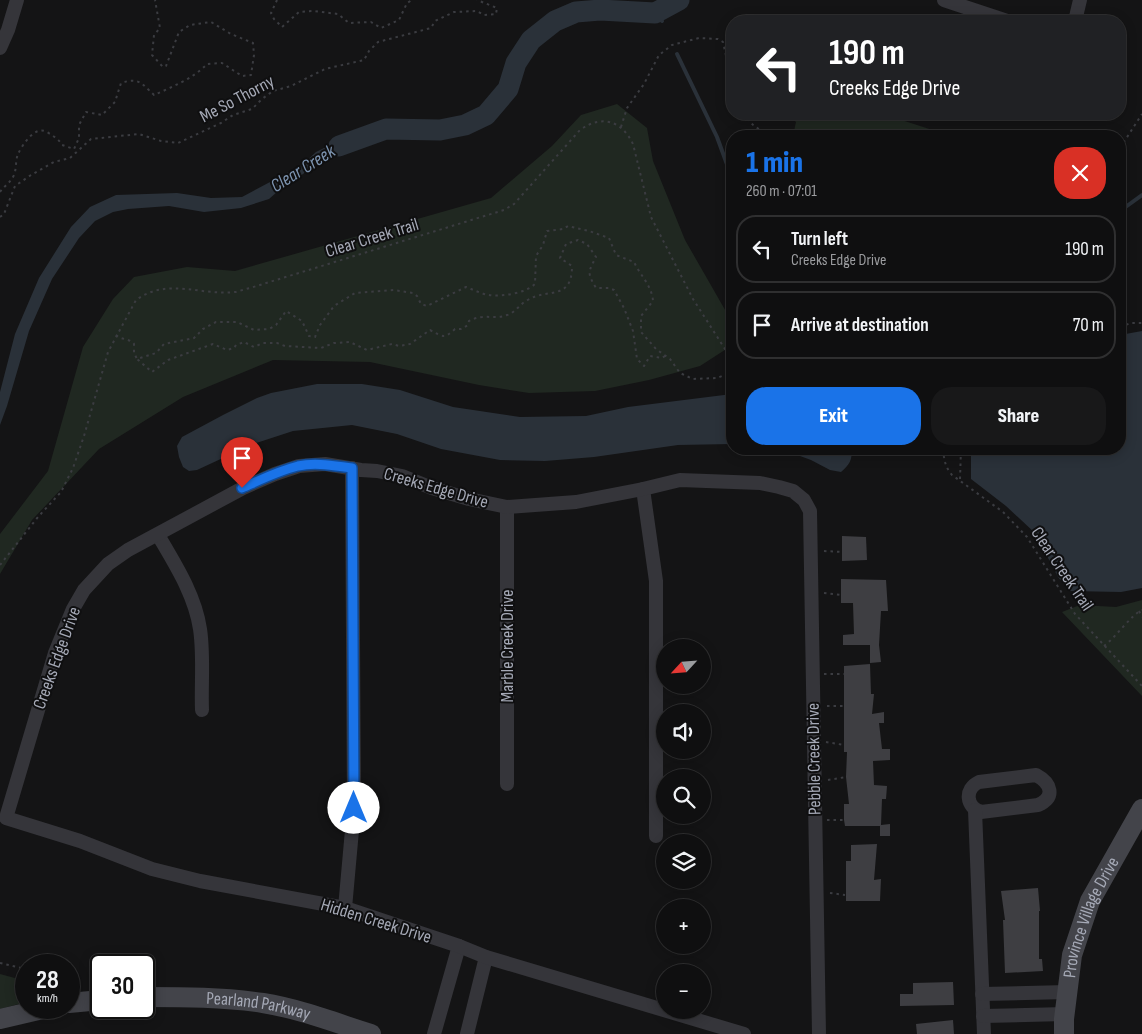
<!DOCTYPE html>
<meta charset="utf-8">
<style>
body{margin:0;font-family:"Sofia Sans Condensed",sans-serif;background:#181819;color:#f1f3f6;height:100vh;display:flex;flex-direction:column;font-size:19px;white-space:nowrap}
*{box-sizing:border-box;margin:0}
p{font-size:16px;color:#9b9c9f}
.icon{flex:none;width:28px;height:28px;fill:none;stroke:currentColor;stroke-width:2;stroke-linecap:round;stroke-linejoin:round}
.map{position:relative;flex:1;overflow:hidden}
.details{position:absolute;left:726px;top:130px;width:400px;height:325px;display:flex;flex-direction:column;background:#0f0f10;border-radius:20px;box-shadow:0 2px 12px #0003,0 0 0 1px #2f2f30}
.details>*{flex:none}
.guide{position:absolute;left:726px;top:15px;width:400px;height:105px;border-radius:20px;box-shadow:0 2px 12px #0003,0 0 0 1px #2f2f30;background:#202124;color:#fff;overflow:hidden}
.needle{width:32px;rotate:244deg}
.fabs{position:absolute;left:656px;top:639px;display:grid;gap:10px}
.fabs a{display:grid;place-items:center;width:55px;height:55px;border-radius:50%;background:#0f0f10;box-shadow:0 2px 12px #0003,0 0 0 1px #2f2f30;font-size:25px}
.speed{position:absolute;left:15px;top:954px;display:flex;gap:10px;font-size:25px;font-weight:700;text-align:center}
.speed>*{display:grid;place-content:center;width:65px;height:65px;border-radius:50%;background:#0f0f10;box-shadow:0 2px 12px #0003,0 0 0 1px #2f2f30;line-height:1}
.speed small{font-size:12px;font-weight:400}
.speed .limit{border:2px solid #111;border-radius:8px;background:#fff;color:#111}
.pin{position:absolute;display:grid;place-items:center;width:42px;height:42px;color:#fff;margin:-51px -21px;border-radius:50% 50% 50% 0;rotate:-45deg;box-shadow:0 0 5px #0007}
.pin .icon{rotate:45deg}
.me{position:absolute;width:55px;margin:-28px;rotate:0deg;stroke-linejoin:round;filter:drop-shadow(0 0 4px #0008)}
.turn{display:flex;align-items:center;gap:18px;height:105px;padding:0 20px;font-size:22px}
.turn .icon{width:65px;height:65px;stroke-width:2.5}
.turn b{display:block;font-size:35px;line-height:42px}
.round{display:grid;place-items:center;flex:none;width:52px;height:52px;border-radius:20px;background:#181819}
.summary{display:flex;align-items:center;justify-content:space-between;height:85px;padding:0 20px}
h1{font-size:30px;font-weight:800;line-height:38px;color:#1a73e8}
.action{display:flex;gap:10px;margin-top:auto;padding:10px 20px}
.action a{flex:1;height:58px;border-radius:20px;background:#1a73e8;color:#fff;font-size:20px;font-weight:800;line-height:58px;text-align:center}
.action a+a{background:#181819;color:#f1f3f6}
ul{padding:0;list-style:none}
li{display:flex;align-items:center;gap:15px;height:68px;margin:0 10px 8px;padding:0 10px;border:2px solid #2f2f30;border-radius:20px}
li div{flex:1}
li b{display:block;font-size:19px}
li em{font-style:normal}
.map>svg:first-child{display:block}
.green{fill:#202821}
.water{fill:#2a3139}
.lines{fill:none;stroke-linecap:round;stroke-linejoin:round}
.stream{stroke:#2a3139;stroke-width:4}
.river{stroke:#2a3139;stroke-width:21}
.building{fill:#3e3e42}
.path{stroke:#3b3c41;stroke-width:2;stroke-dasharray:2.5 4;stroke-linecap:butt}
.street{stroke:#35353a;stroke-width:14}
.secondary{stroke:#43444a;stroke-width:20}
.route-casing{stroke:#114b97;stroke-width:12}
.route{stroke:#1a73e8;stroke-width:9}
.labels{text-anchor:middle;dominant-baseline:central;stroke-width:4;stroke-linejoin:round;paint-order:stroke}
.street-label{font-size:18px;fill:#a5a9b6;stroke:#0f0f10}
.water-label{font-size:19px;font-style:italic;fill:#7d94b0;stroke:#0f0f10}
</style>
<div class="map">
<svg width="1142" height="1034" viewBox="0 0 1142 1034">
<rect width="100%" height="100%" fill="#141415"/>
<g class="green">
<polygon points="617,104 647,128 653,161 685,240 732,322 731,346 700,366 649,380 595,391 529,393 479,385 370,362 273,360 183,397 99,449 32,520 0,574 0,534 48,471 83,347 113,299 134,277 187,267 235,271 491,198 552,146 581,115"/>
<polygon points="788,114 883,114 951,136 793,136 796,122"/>
<polygon points="1142,600 1142,696 1062,612 1080,605 1116,607"/>
<polygon points="0,974 26,981 26,1002 0,1009"/>
</g>
<g class="water">
<polygon points="365,131 367,138 324,158 299,177 286,184 269,199 241,208 204,212 169,206 128,209 113,212 95,221 79,238 52,279 29,331 7,406 0,425 0,392 15,334 39,278 71,227 90,207 116,195 177,193 211,198 242,197 302,165 316,152 342,139"/>
<polygon points="1142,331 1142,588 1121,592 1070,591 1058,577 1035,533 1006,506 971,479 971,449 1120,449 1120,335"/>
<polygon points="317,384 362,384 400,390 453,407 520,417 586,416 628,407 732,394 732,444 678,445 594,457 545,461 500,460 441,449 397,434 352,425 293,431 253,444 197,470 189,471 183,467 179,457 177,446 182,437 223,415 257,398 271,393"/>
<path d="M781,449h70c2,11 -2,16 -10,23l-11,-2 -19,-10z"/>
</g>
<g class="lines">
<g class="stream">
<polyline points="655,13 662,21"/>
<polyline points="677,54 717,137 732,178"/>
<polyline points="1120,211 1142,195"/>
</g>
<polyline class="river" points="339,146 386,129 440,130 465,125 486,115 508,89 516,63 531,40 555,21 576,12 600,10 655,13 679,0"/>
</g>
<g class="building">
<polygon points="842,536 866,537 867,560 842,561"/>
<polygon points="841,579 886,580 888,611 881,611 879,645 881,662 870,663 870,645 843,645 843,635 854,634 853,603 841,603"/>
<polygon points="870,664 871,694 874,694 872,714 884,712 884,723 879,723 882,749 890,749 890,760 873,761 874,785 887,786 886,799 882,799 881,825 890,824 890,836 880,836 880,826 845,826 844,820 844,804 849,804 846,777 847,752 844,752 844,666"/>
<polygon points="877,844 874,880 881,879 880,901 846,901 846,861 851,861 851,845"/>
<polygon points="1038,888 1040,911 1039,911 1039,959 1042,959 1043,971 1005,973 1003,920 1005,920 1001,891"/>
<polygon points="953,982 954,1005 900,1006 900,994 913,994 913,983"/>
<polygon points="953,1020 954,1034 917,1034 916,1024"/>
</g>
<g class="lines">
<g class="path">
<polyline points="277,0 271,13 274,19 282,27 299,12 313,11 338,14 349,23 371,22 381,28 399,20 407,3 412,0"/>
<polyline points="743,114 754,126 770,136"/>
<polyline points="621,127 627,108 644,84 659,55 672,45 699,38 718,39 723,42 732,83"/>
<polyline points="1120,148 1142,114"/>
<path d="M0,192c4,-6 9,-8 13,-15 4,-7 2,-16 5,-23 5,-10 17,-29 29,-22 6,4 12,7 15,13l12,4 5,-11v-13l7,-13 16,3 13,-13 6,-19c18,-6 20,0 33,12 18,-8 40,-17 53,-31l15,-1 20,13 9,-1 3,-20 -1,-12 -22,-9 -20,-12 -21,3 -11,7 -13,34 -3,1 -11,-12 2,-20 6,-7 -5,-28"/>
<polyline points="0,217 4,214 15,186 31,175 54,162 70,158 91,139 139,134 161,141 178,143 221,123 233,115 252,109 262,99 273,91 291,86 325,69 364,60 369,51 378,42 431,28 435,21 454,12 477,11 484,15 496,14 497,8 477,0"/>
<polyline points="1120,327 1131,323 1142,323"/>
<path d="M116,335c5,5 13,3 18,9v9l3,6"/>
<path d="M665,356l-3,2 -12,-2 -6,10 -7,-7 -4,-28 -9,-23 -10,-18 -5,-2h-13c-9,-15 -8,-16 0,-31l-9,-13 -9,-4 -12,4 -6,14 12,8c0,36 -25,21 -46,35 -7,4 -11,12 -19,14 -12,5 -23,-2 -38,6l-1,4 -7,4h-6c-11,10 -12,8 -25,1l-20,14 -11,2 -7,-2 -25,6 -17,-8 -16,1 -13,5 -36,-2 -8,-3h-14l-9,4 -10,-5 -8,3 -2,3 -7,2 -14,-6 -45,16 -16,12 -15,-13 19,-6 8,-9 30,-6 9,-9 13,-7h21l17,8 15,-1 7,-4 10,-14 16,10 7,15 6,1 5,-12 14,-19 21,-13 39,-3 19,3 4,3 4,8 6,2 39,-19c8,3 16,7 23,8 13,2 37,-2 46,-11l1,-28 7,-11 4,-14 16,-2 5,-3 21,5 20,7 7,17 18,7c6,13 18,24 19,39l-12,15v16l15,17 14,10 10,14 13,6 24,-1 15,-6"/>
<path d="M943,449c1,10 2,18 9,26l51,37 24,25 48,77 67,72"/>
<polyline points="960,479 961,449"/>
<polyline points="824,551 842,552"/>
<path d="M0,565l38,-48 23,-25 12,-24 11,-32 24,-84 28,-52c32,-23 64,-4 99,-8 5,-1 10,-3 15,-4l254,-78 10,-6 66,-74c22,-16 42,-9 53,14l18,73 42,82 39,61"/>
<polyline points="824,593 842,595"/>
<polyline points="1139,611 1142,617"/>
<path d="M1104,646c12,-9 28,-32 38,-36"/>
<polyline points="824,674 844,674"/>
<polyline points="827,706 844,706"/>
<polyline points="826,742 844,745"/>
<polyline points="828,780 846,777"/>
<polyline points="827,820 844,820"/>
<polyline points="830,893 845,895"/>
<polyline points="0,963 26,969"/>
</g>
<g class="street">
<polyline points="944,0 1007,21"/>
<polyline points="1075,21 1080,0"/>
<polyline points="0,48 8,30 17,0"/>
<polyline points="643,489 656,581 656,836"/>
<path d="M158,535c17,29 37,60 42,94 4,26 1,54 2,81"/>
<path d="M1036,775c15,8 20,22 2,30l-57,7c-15,-5 -17,-23 -2,-30z"/>
<polyline points="507,784 507,507"/>
<polyline points="975,810 984,1034"/>
<polyline points="345,908 354,808 352,468"/>
<polyline points="982,994 1067,992"/>
<polyline points="983,1016 1065,1014"/>
<polyline points="434,1034 459,946"/>
<polyline points="467,1034 486,957"/>
<polyline points="744,1034 486,957 459,946 345,908 200,881 152,869 80,841 6,818 55,653 73,609 84,590 108,564 128,550 243,488 275,474 299,466 325,464 361,470 377,471 402,476 432,488 469,499 507,507 576,502 643,489 680,480 760,483 779,487 793,491 804,500 810,511 819,1034"/>
</g>
<g class="secondary">
<path id="s1" d="M144,997c39,0 80,0 119,6 37,6 73,20 108,31"/>
<polyline points="69,1003 101,1000"/>
<polyline points="0,1019 47,1008"/>
<path id="s2" d="M1064,1034v-15l8,-64 18,-54 52,-92"/>
</g>
</g>
<g class="lines">
<g class="route-casing">
<path id="route" d="M242,488c18,-8 36,-17 56,-22 18,-4 37,0 54,2l2,340"/>
</g>
<use href="#route" class="route"/>
</g>
<g class="labels">
<g class="street-label">
<text transform="translate(237 99) rotate(-28)">Me So Thorny</text>
<text transform="translate(372 238) rotate(-17)">Clear Creek Trail</text>
<text transform="translate(436 488) rotate(16)">Creeks Edge Drive</text>
<text transform="translate(1062 569) rotate(56)">Clear Creek Trail</text>
<text transform="translate(507 646) rotate(-90)">Marble Creek Drive</text>
<text transform="translate(57 658) rotate(-70)">Creeks Edge Drive</text>
<text transform="translate(814 759) rotate(-91)">Pebble Creek Drive</text>
<text stroke="none"><textPath href="#s2" startOffset="121">Province Village Drive</textPath></text>
<text transform="translate(376 921) rotate(17)">Hidden Creek Drive</text>
<text stroke="none"><textPath href="#s1" startOffset="115">Pearland Parkway</textPath></text>
</g>
<g class="water-label">
<text transform="translate(303 169) rotate(-32)">Clear Creek</text>
</g>
</g>
</svg>
<div class="fabs">
<a><svg class="needle" viewBox="-14 -14 28 28"><path d="M0-13l5 13h-10z" fill="#e53935"/><path d="M0 13l5-13h-10z" fill="#9b9c9f"/></svg></a>
<a><svg class="icon" aria-label="sound" viewBox="0 0 24 24"><path d="M4 9h4l5-4v14l-5-4H4zM17 9q2 3 0 6"/></svg></a>
<a><svg class="icon" aria-label="search" viewBox="0 0 24 24"><circle cx="10" cy="10" r="6"/><path d="M15 15l6 6"/></svg></a>
<a><svg class="icon" aria-label="layers" viewBox="0 0 24 24"><path d="M12 4l9 5-9 5-9-5zM3 14l9 5 9-5"/></svg></a>
<a>+</a>
<a>−</a>
</div>
<div class="speed"><div>28<small>km/h</small></div><div class="limit">30</div></div>
<div class="pin" style="left:242px;top:488px;background:#d93025"><svg class="icon" aria-label="arrive" viewBox="0 0 24 24"><path d="M6 21V4h12l-3 4 3 4H6"/></svg></div>
<svg class="me" style="left:354px;top:808px" viewBox="-20 -20 40 40"><circle r="19" fill="#fff"/><path d="M0-13L10 11 0 6-10 11z" fill="#1a73e8"/></svg>
<div class="guide">
<div class="turn"><svg class="icon" aria-label="left" viewBox="0 0 24 24"><path d="M17 20v-9H6M10 6l-5 5 5 5"/></svg><div><b>190 m</b>Creeks Edge Drive</div></div>
</div>
<section class="details">
<div class="summary"><div><h1>1 min</h1><p>260 m · 07:01</p></div><a class="round" style="background:#d93025;color:#fff"><svg class="icon" aria-label="close" viewBox="0 0 24 24"><path d="M6 6l12 12M18 6L6 18"/></svg></a></div>
<ul>
<li><svg class="icon" aria-label="left" viewBox="0 0 24 24"><path d="M17 20v-9H6M10 6l-5 5 5 5"/></svg><div><b>Turn left</b><p>Creeks Edge Drive</p></div><em>190 m</em></li>
<li><svg class="icon" aria-label="arrive" viewBox="0 0 24 24"><path d="M6 21V4h12l-3 4 3 4H6"/></svg><div><b>Arrive at destination</b></div><em>70 m</em></li>
</ul>
<div class="action"><a>Exit</a><a>Share</a></div>
</section>
</div>
